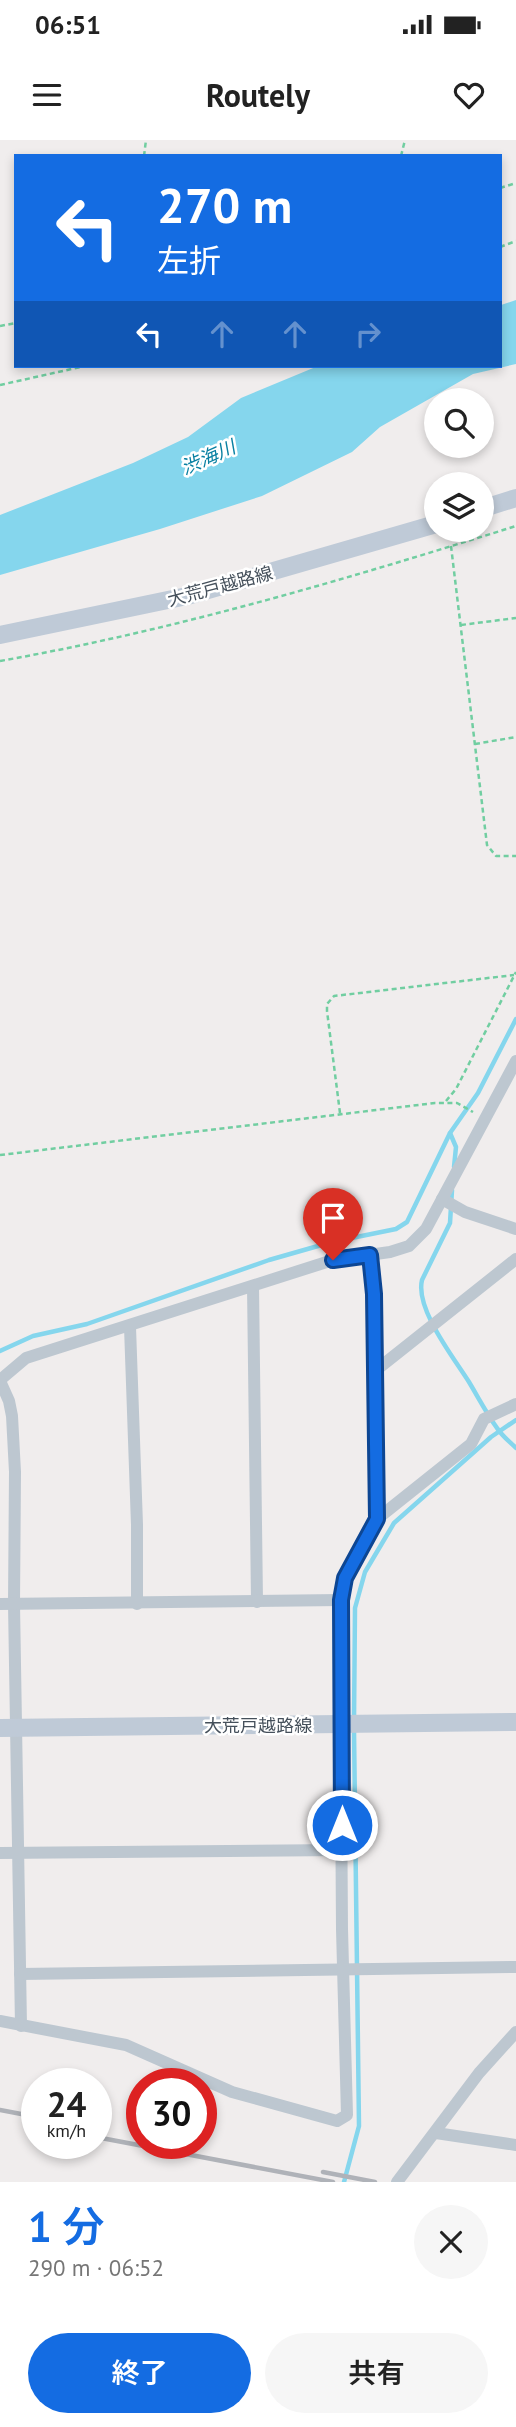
<!DOCTYPE html>
<html lang="ja">
<meta charset="utf-8">
<style>
body{margin:0;font-family:"PT Sans","Noto Sans JP",sans-serif;background:#f6f6f6;color:#222;height:100vh;display:flex;flex-direction:column;font-size:26px;white-space:nowrap}
*{box-sizing:border-box;margin:0}
p{font-size:23px;color:#767676}
.icon{flex:none;width:38px;height:38px;fill:none;stroke:currentColor;stroke-width:2;stroke-linecap:round;stroke-linejoin:round}
.map{position:relative;height:2042px;overflow:hidden}
.drawer{display:flex;flex-direction:column;background:#fff;flex:1}
.drawer>*{flex:none}
.hud{position:absolute;left:14px;top:14px;width:488px;height:214px;border-radius:0px;box-shadow:0 4px 10px #0003;background:#146ce2;color:#fff;overflow:hidden}
.tools{position:absolute;left:424px;top:248px;display:grid;gap:14px}
.tools a{display:grid;place-items:center;width:70px;height:70px;border-radius:50%;background:#fff;box-shadow:0 4px 10px #0003;font-size:35px}
.speed{position:absolute;left:21px;top:1928px;display:flex;gap:14px;font-size:35px;font-weight:700;text-align:center}
.speed>*{display:grid;place-content:center;width:91px;height:91px;border-radius:50%;background:#fff;box-shadow:0 4px 10px #0003;line-height:1}
.speed small{font-size:18px;font-weight:400}
.speed .limit{border:10px solid #d22;background:#fff;color:#111}
.pin{position:absolute;display:grid;place-items:center;width:60px;height:60px;color:#fff;margin:-72px -30px;border-radius:50% 50% 50% 0;rotate:-45deg;box-shadow:0 0 7px #0007}
.pin .icon{rotate:45deg}
.me{position:absolute;width:77px;margin:-38px;rotate:0deg;stroke-linejoin:round;filter:drop-shadow(0 0 5px #0008)}
.turn{display:flex;align-items:center;gap:24px;height:147px;padding:0 28px;font-size:32px}
.turn .icon{width:91px;height:91px;stroke-width:2.5}
.turn b{display:block;font-size:49px;line-height:60px}
.lanes{display:flex;align-items:center;height:66px;padding:0 28px;background:#0003;justify-content:center;gap:35px;direction:ltr}
.lanes .off{opacity:.35}
.round{display:grid;place-items:center;flex:none;width:74px;height:74px;border-radius:37px;background:#f6f6f6}
.summary{display:flex;align-items:center;justify-content:space-between;height:119px;padding:0 28px}
h1{font-size:42px;font-weight:600;line-height:52px;color:#146ce2}
.action{display:flex;gap:14px;margin-top:auto;padding:14px 28px}
.action a{flex:1;height:80px;border-radius:42px;background:#146ce2;color:#fff;font-size:28px;font-weight:600;line-height:80px;text-align:center}
.action a+a{background:#f6f6f6;color:#222}
.status{display:flex;justify-content:space-between;align-items:center;height:49px;padding:0 35px;background:#fff;direction:ltr}
.status svg{height:19px;fill:currentColor}
header{display:flex;justify-content:space-between;align-items:center;height:91px;padding:0 28px;background:#fff;font-size:32px;font-weight:600}
.map>svg:first-child{display:block}
.water{fill:#85d6ed}
.lines{fill:none;stroke-linecap:round;stroke-linejoin:round}
.stream{stroke:#85d6ed;stroke-width:4.5}
.path{stroke:#71cea1;stroke-width:2.5;stroke-dasharray:5 3.5;stroke-linecap:butt}
.street{stroke:#bdc7d0;stroke-width:12}
.secondary{stroke:#bfcad7;stroke-width:18}
.rail{stroke:#afb2b8;stroke-width:4.5}
.route-casing{stroke:#0d4693;stroke-width:18}
.route{stroke:#146ce2;stroke-width:12}
.labels{text-anchor:middle;dominant-baseline:central;stroke-width:5;stroke-linejoin:round;paint-order:stroke}
.street-label{font-size:18px;fill:#45505b;stroke:#fff}
.water-label{font-size:19px;font-style:italic;fill:#0980a2;stroke:#fff}
</style>
<div class="status"><b>06:51</b><svg viewBox="0 0 49 12"><path d="M0 12V9h3v3zM5 12V6h3v6zM10 12V3h3v9zM15 12V0h3v12zM26 1h20v11H26zM47 4h2v5h-2z"/></svg></div>
<header><svg class="icon" aria-label="menu" viewBox="0 0 24 24"><path d="M4 6h16M4 12h16M4 18h16"/></svg>Routely<svg class="icon" aria-label="heart" viewBox="0 0 24 24"><path d="M12 20l-8-8c-3-5 5-10 8-4 3-6 11-1 8 4z"/></svg></header>
<div class="map">
<svg width="516" height="2042" viewBox="0 0 516 2042">
<rect width="100%" height="100%" fill="#f0eded"/>
<polygon class="water" points="516,160 516,224 473,234 380,287 352,312 262,356 160,389 0,435 0,375 133,323 188,297 241,258 318,226 500,226 501,165"/>
<g class="lines">
<g class="stream">
<polyline points="450,993 456,1007 454,1027"/>
<path d="M452,1050l-2,33 -28,57c-7,29 32,78 47,102 9,15 18,32 28,46 5,8 13,14 19,20"/>
<polyline points="0,1211 33,1196 87,1184 269,1120 332,1102 396,1089 407,1082 450,993 478,953 516,879"/>
<polyline points="354,1581 355,1468 365,1432 394,1383 491,1297 516,1280"/>
<polyline points="344,2042 359,1986 354,1590"/>
</g>
<g class="path">
<polyline points="144,16 146,0"/>
<polyline points="401,16 405,0"/>
<polyline points="500,48 516,43"/>
<polyline points="500,107 516,101"/>
<polyline points="0,186 16,183"/>
<polyline points="0,245 85,226"/>
<polyline points="451,406 487,705 496,716 516,716"/>
<polyline points="461,485 516,478"/>
<path d="M0,521c175,-31 347,-82 516,-135"/>
<polyline points="475,604 516,597"/>
<polyline points="446,961 456,949 516,832"/>
<polyline points="340,973 327,871 327,864 334,856 514,835"/>
<polyline points="0,1015 435,963 457,963 473,972"/>
</g>
<g class="street">
<polyline points="442,1059 465,1072 516,1089"/>
<polyline points="370,1115 374,1154 377,1379"/>
<polyline points="253,1146 257,1462"/>
<polyline points="130,1187 137,1385 137,1464"/>
<polyline points="375,1231 516,1119"/>
<polyline points="0,1240 26,1218 333,1120 390,1112 409,1106 426,1089 516,921"/>
<polyline points="0,1241 9,1261 12,1276 15,1332 14,1464 21,1886"/>
<polyline points="0,1464 341,1460"/>
<polyline points="0,1713 343,1710"/>
<polyline points="20,1834 516,1827"/>
<polyline points="0,1881 126,1905 232,1952 337,1981 347,1975 342,1789 340,1491 341,1460 345,1439 377,1379 471,1304 484,1279 516,1264"/>
<polyline points="436,1993 516,2005"/>
<polyline points="397,2042 479,1933 516,1892"/>
</g>
<g class="secondary">
<polyline points="481,369 516,358"/>
<polyline points="0,495 187,456 436,384"/>
<polyline points="0,1588 516,1582"/>
</g>
<g class="rail">
<polyline points="0,1970 37,1977"/>
<polyline points="96,1997 333,2042"/>
<polyline points="323,2032 375,2042"/>
</g>
</g>
<g class="lines">
<g class="route-casing">
<polyline id="route" points="333,1120 370,1115 374,1154 377,1379 345,1438 341,1460 342,1685"/>
</g>
<use href="#route" class="route"/>
</g>
<g class="labels">
<g class="street-label">
<text transform="translate(220 446) rotate(-15)">大荒戸越路線</text>
<text x="258" y="1585">大荒戸越路線</text>
</g>
<g class="water-label">
<text transform="translate(208 317) rotate(-24)">渋海川</text>
</g>
</g>
</svg>
<div class="tools">
<a><svg class="icon" aria-label="search" viewBox="0 0 24 24"><circle cx="10" cy="10" r="6"/><path d="M15 15l6 6"/></svg></a>
<a><svg class="icon" aria-label="layers" viewBox="0 0 24 24"><path d="M12 4l9 5-9 5-9-5zM3 14l9 5 9-5"/></svg></a>
</div>
<div class="speed"><div>24<small>km/h</small></div><div class="limit">30</div></div>
<div class="pin" style="left:333px;top:1120px;background:#d93025"><svg class="icon" aria-label="arrive" viewBox="0 0 24 24"><path d="M6 21V4h12l-3 4 3 4H6"/></svg></div>
<svg class="me" style="left:342px;top:1685px" viewBox="-20 -20 40 40"><circle r="17" fill="#146ce2" stroke="#fff" stroke-width="3"/><path d="M0-11L8 9 0 5-8 9z" fill="#fff"/></svg>
<div class="hud">
<div class="turn"><svg class="icon" aria-label="left" viewBox="0 0 24 24"><path d="M17 20v-9H6M10 6l-5 5 5 5"/></svg><div><b>270 m</b>左折</div></div>
<div class="lanes"><svg class="icon" aria-label="left" viewBox="0 0 24 24"><path d="M17 20v-9H6M10 6l-5 5 5 5"/></svg><svg class="icon off" aria-label="ahead" viewBox="0 0 24 24"><path d="M12 20V5M6 11l6-6 6 6"/></svg><svg class="icon off" aria-label="ahead" viewBox="0 0 24 24"><path d="M12 20V5M6 11l6-6 6 6"/></svg><svg class="icon off" aria-label="right" viewBox="0 0 24 24"><path d="M7 20v-9h11M14 6l5 5-5 5"/></svg></div>
</div>
</div>
<section class="drawer">
<div class="summary"><div><h1>1 分</h1><p>290 m · 06:52</p></div><a class="round"><svg class="icon" aria-label="close" viewBox="0 0 24 24"><path d="M6 6l12 12M18 6L6 18"/></svg></a></div>
<div class="action"><a>終了</a><a>共有</a></div>
</section>
